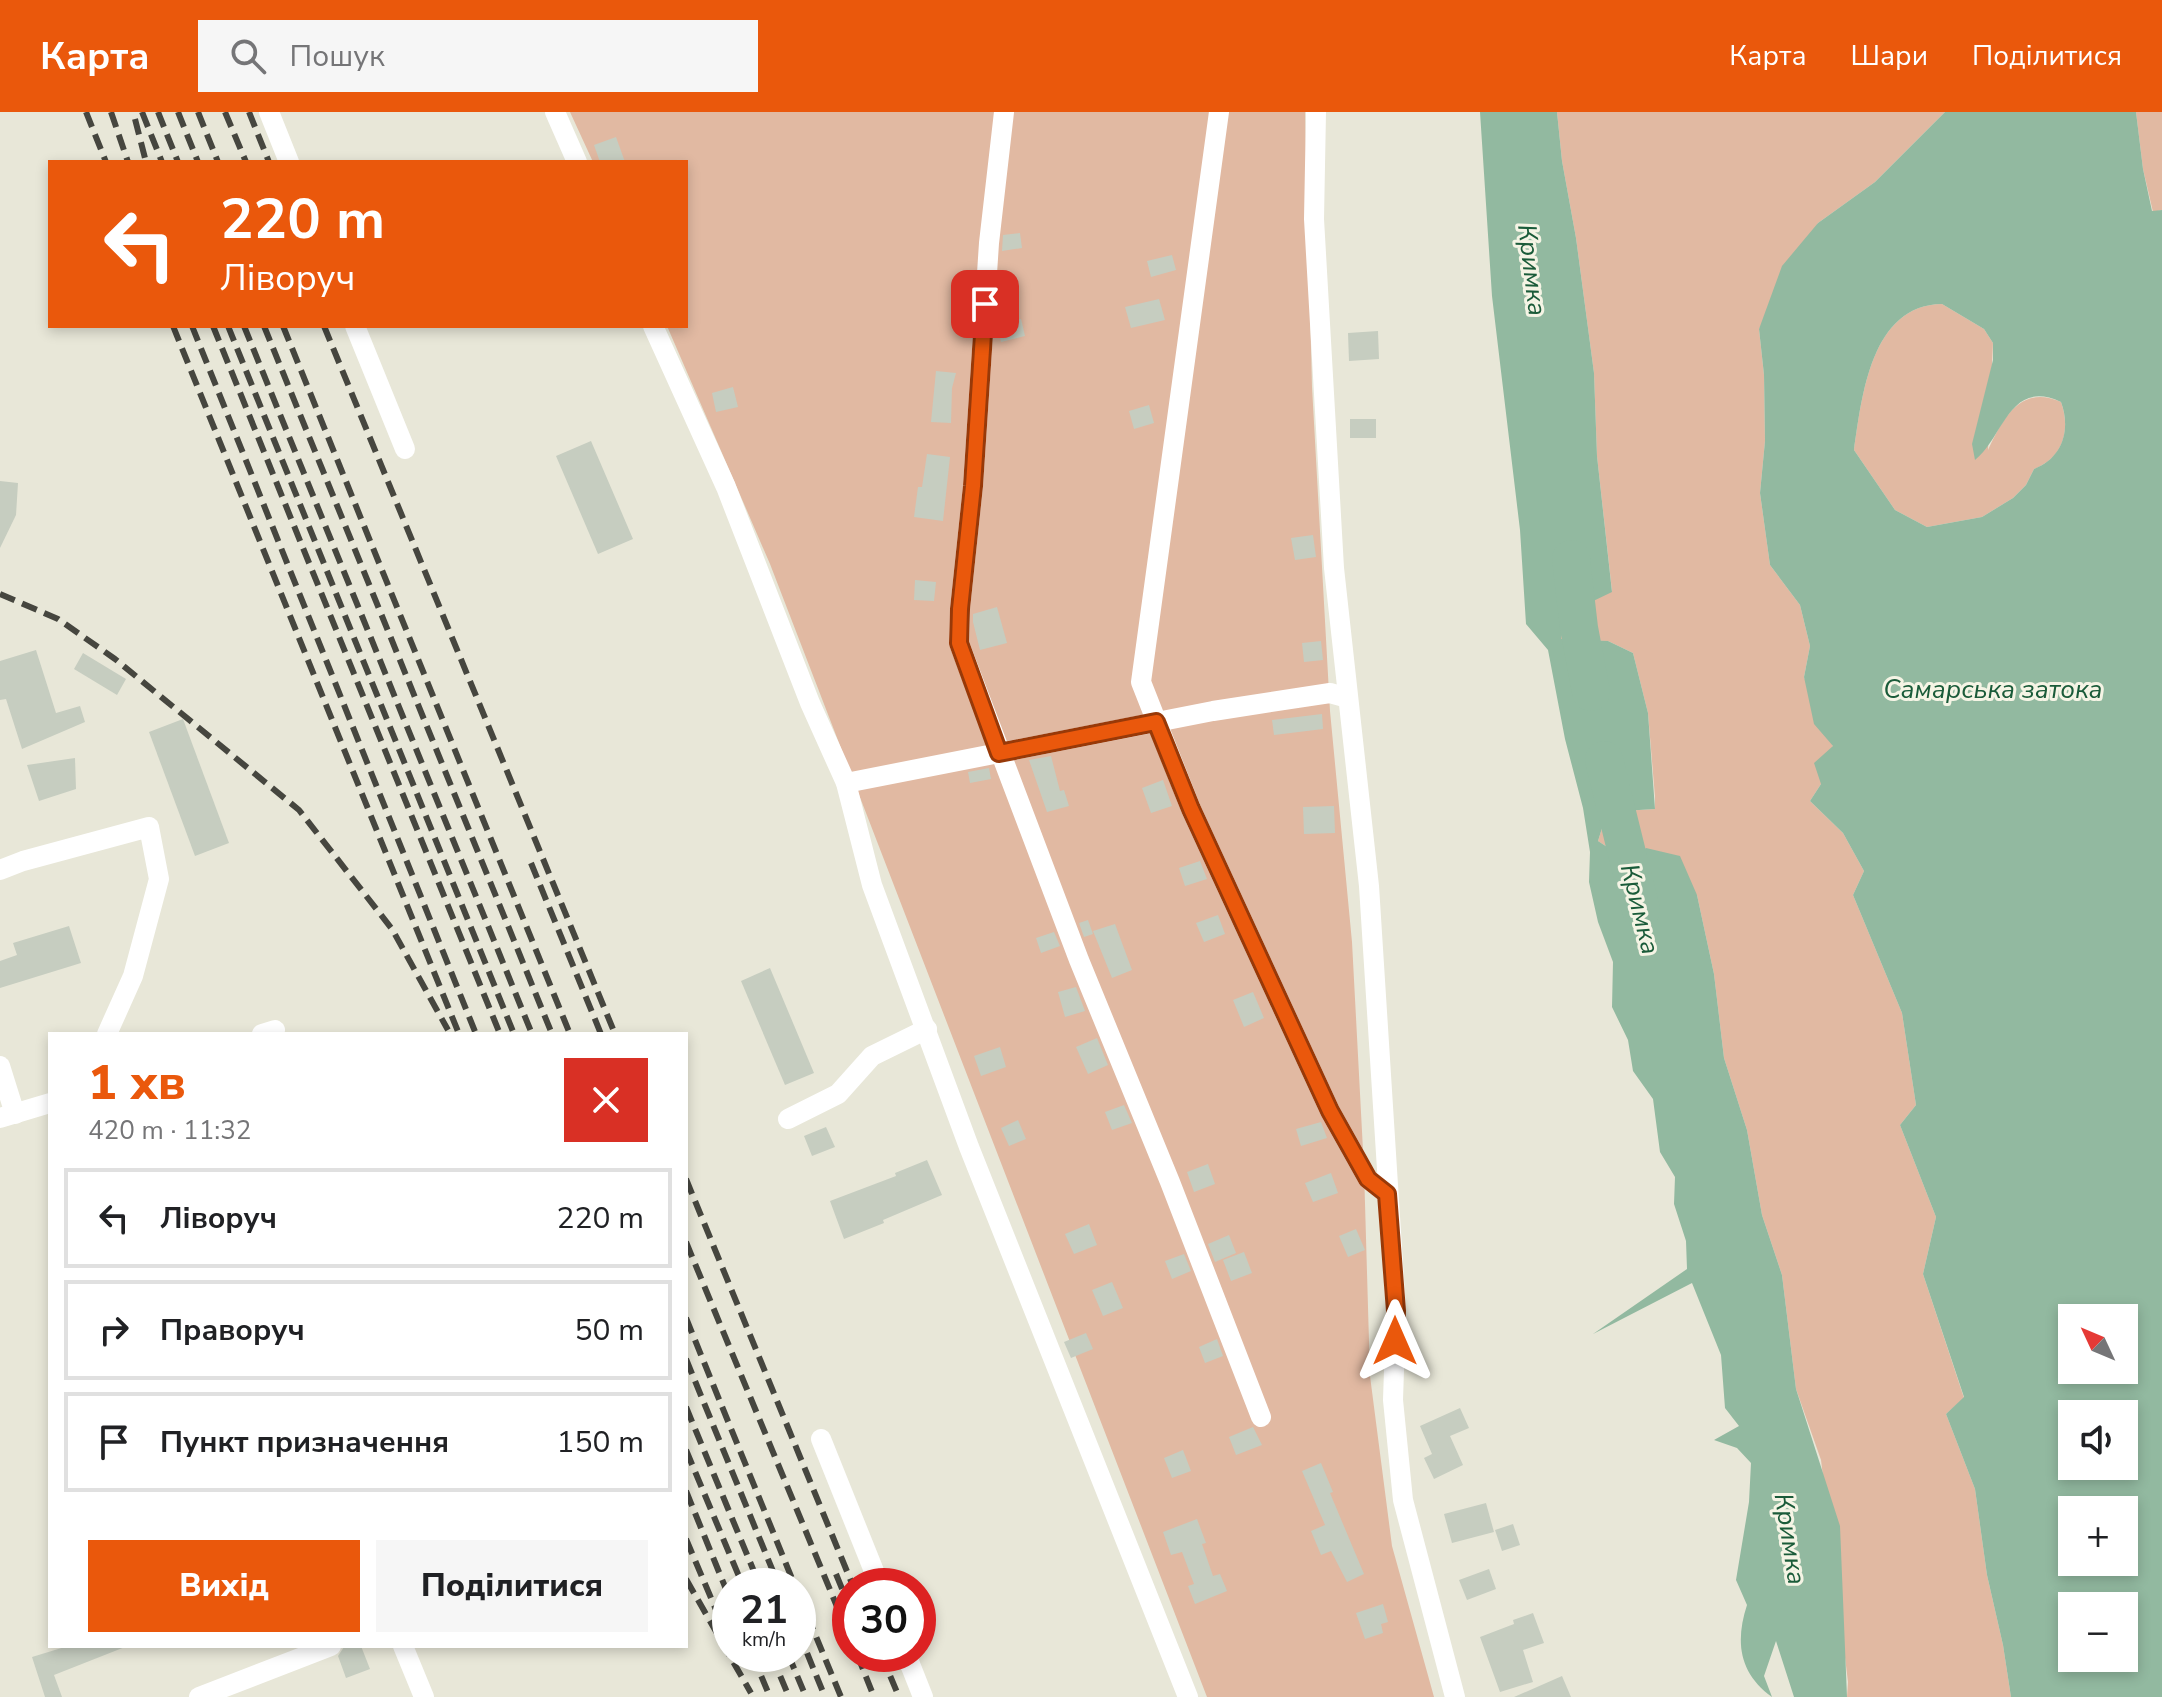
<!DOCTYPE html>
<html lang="uk">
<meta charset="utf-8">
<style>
body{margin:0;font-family:"Nunito Sans",sans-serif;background:#f6f6f6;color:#202124;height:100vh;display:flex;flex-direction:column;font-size:30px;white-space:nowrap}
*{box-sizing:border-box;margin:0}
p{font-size:26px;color:#757577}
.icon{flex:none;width:44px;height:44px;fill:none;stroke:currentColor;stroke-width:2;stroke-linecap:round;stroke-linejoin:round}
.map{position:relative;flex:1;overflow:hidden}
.side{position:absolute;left:48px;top:920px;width:640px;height:616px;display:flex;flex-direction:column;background:#fff;border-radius:0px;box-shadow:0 4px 12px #0003}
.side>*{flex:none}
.banner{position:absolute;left:48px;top:48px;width:640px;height:168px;border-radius:0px;box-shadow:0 4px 12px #0003;background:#ea580c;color:#fff;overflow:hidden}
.needle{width:52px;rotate:314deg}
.controls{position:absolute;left:2058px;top:1192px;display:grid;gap:16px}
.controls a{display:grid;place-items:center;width:80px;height:80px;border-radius:0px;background:#fff;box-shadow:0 4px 12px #0003;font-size:40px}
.speed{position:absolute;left:712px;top:1456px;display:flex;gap:16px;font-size:40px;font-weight:700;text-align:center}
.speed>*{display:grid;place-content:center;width:104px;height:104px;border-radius:50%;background:#fff;box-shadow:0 4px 12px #0003;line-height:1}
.speed small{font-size:20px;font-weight:400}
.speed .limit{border:12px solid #d22;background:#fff;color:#111}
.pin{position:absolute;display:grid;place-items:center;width:68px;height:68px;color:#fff;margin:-34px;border-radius:16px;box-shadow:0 4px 12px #0006}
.me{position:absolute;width:88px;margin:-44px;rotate:0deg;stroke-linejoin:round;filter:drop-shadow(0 0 6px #0008)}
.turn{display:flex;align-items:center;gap:28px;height:168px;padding:0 40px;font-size:36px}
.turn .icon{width:104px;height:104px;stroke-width:2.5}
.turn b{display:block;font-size:56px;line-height:68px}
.round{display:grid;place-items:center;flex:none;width:84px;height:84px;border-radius:0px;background:#f6f6f6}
.overview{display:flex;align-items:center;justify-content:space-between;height:136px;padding:0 40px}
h1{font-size:48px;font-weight:800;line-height:60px;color:#ea580c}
.cta{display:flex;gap:16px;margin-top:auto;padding:16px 40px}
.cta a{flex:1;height:92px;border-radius:0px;background:#ea580c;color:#fff;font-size:32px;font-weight:800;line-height:92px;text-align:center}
.cta a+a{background:#f6f6f6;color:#202124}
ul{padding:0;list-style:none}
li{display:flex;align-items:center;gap:24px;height:100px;margin:0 16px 12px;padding:0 24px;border:4px solid #e0e0e0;border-radius:0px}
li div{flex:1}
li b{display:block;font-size:30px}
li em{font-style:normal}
header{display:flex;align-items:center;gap:48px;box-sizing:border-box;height:112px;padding:0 40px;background:#ea580c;color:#fff}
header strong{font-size:38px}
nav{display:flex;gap:44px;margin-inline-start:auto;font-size:28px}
.search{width:560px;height:72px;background:#f6f6f6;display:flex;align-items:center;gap:20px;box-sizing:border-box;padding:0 28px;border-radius:0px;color:#757577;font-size:30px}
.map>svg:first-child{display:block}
.green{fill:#e1b9a2}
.water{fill:#92b9a0;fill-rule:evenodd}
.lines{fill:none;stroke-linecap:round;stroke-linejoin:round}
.river{stroke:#92b9a0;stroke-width:38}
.building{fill:#c6cdc0}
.minor{stroke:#fff;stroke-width:20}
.rail{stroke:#46463f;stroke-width:6;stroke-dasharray:16 8;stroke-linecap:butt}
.route-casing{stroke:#983908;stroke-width:20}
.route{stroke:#ea580c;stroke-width:14}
.labels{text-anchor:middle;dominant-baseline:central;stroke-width:6;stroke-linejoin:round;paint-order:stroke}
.water-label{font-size:26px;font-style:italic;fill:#1a5b39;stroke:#f5f4e5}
</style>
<header>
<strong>Карта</strong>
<div class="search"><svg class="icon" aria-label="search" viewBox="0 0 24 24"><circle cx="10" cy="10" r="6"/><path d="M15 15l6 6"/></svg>Пошук</div>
<nav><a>Карта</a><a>Шари</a><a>Поділитися</a></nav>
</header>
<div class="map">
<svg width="2162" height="1585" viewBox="0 0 2162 1585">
<rect width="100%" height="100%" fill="#e8e7d8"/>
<g class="green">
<polygon points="570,0 1305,0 1312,275 1330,599 1352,830 1364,1057 1370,1264 1392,1434 1434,1585 1207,1585 770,452 667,214 686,214 686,50 593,50"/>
<polygon points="1557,0 1945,0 1875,70 1818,111 1759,217 1764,263 1765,329 1760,381 1770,453 1800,493 1810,534 1804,565 1833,634 1821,672 1810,689 1843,721 1864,759 1853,783 1902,901 1916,993 1900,1013 1936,1105 1923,1162 1964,1286 1946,1302 1975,1377 1987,1463 2003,1533 2011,1585 1847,1585 1848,1570 1821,1348 1796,1277 1782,1163 1762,1103 1747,1018 1724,946 1714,862 1697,783 1630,750 1598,729 1607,700 1655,697 1655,685 1648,601 1633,541 1608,529 1561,528 1561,504 1612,479 1597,344 1594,261 1576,126 1562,49"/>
<polygon points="2136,0 2162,0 2162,98 2153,100 2143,57"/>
<path d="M1942,192l42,25 9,14 -5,107c15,-32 33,-66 73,-48 10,28 2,56 -27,67l-8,16 -13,13 -31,19 -55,10 -32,-17 -41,-60c8,-54 17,-145 88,-146z"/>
</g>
<g class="water">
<path d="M1480,0h77l5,49 14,77 18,135 3,83 15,136 -50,24 -1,23 47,2 25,12 15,60 7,96 -48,3 -9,29 32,21 16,-14 34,8 17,39 17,79 10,84 23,72 15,85 20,60 14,114 44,137 7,171h-53l-18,-56 -12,35 8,21c-33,-24 -37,-55 -25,-92l-11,-25 13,-78 2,-39 -14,-15 -23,-8 25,-14 -14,-18 -4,-53 -29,-72 -99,51 94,-65 -1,-28 -12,-37 1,-27 -15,-25 -7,-53 -20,-28 -5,-31 -16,-33 1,-45 -15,-40 -9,-40 1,-30 -7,-44 -18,-69 -17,-89 -22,-26 -6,-94 -28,-234z"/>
<path d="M1945,0h191l7,57 9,42 10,-1v1487h-151l-8,-52 -16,-70 -12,-86 -29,-75 18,-17 -41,-123 13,-57 -36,-92 16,-20 -14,-92 -49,-118 11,-24 -21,-38 -33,-32 11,-17 -7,-21 19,-17 -19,-22 -10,-47 6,-31 -10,-41 -30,-40 -10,-72 5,-52 -1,-66 -5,-46 23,-63 36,-43 57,-41zM1942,192l42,25 9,14v17l-21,84 3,16c29,-23 34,-82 86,-58 10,27 2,56 -27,67l-8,16 -13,13 -31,19 -55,10 -32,-17 -41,-60c8,-54 17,-145 88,-146zM2072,1206h52v52h-52zM2072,1302h52v52h-52zM2072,1398h52v52h-52zM2072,1494h52v52h-52z"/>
</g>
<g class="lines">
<g class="river">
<polyline points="1571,447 1579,516 1591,580"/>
<polyline points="1604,648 1641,798"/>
</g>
</g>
<g class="building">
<polygon points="616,25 625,50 600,50 594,33"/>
<polygon points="1020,121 1022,136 1002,139 1003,123"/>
<polygon points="1172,143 1176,158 1151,165 1147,149"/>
<polygon points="1159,187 1165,208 1131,216 1125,195"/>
<polygon points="1021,207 1025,224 1001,230 997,212"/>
<polygon points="1378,219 1379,247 1349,249 1348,221"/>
<polygon points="936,259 956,261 952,276 951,311 931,310"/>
<polygon points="733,275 738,295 716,300 712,281"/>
<polygon points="1149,293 1154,311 1134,317 1129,299"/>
<rect x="1350" y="307" width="26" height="19"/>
<polygon points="591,329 633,427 598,442 556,344"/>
<polygon points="927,342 950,345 943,409 914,405 918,375 922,375"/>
<polygon points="0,369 18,371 16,403 0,436"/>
<polygon points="1313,423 1316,445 1295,448 1291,426"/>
<polygon points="915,468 936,470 934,489 914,488"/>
<polygon points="997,495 1007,531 980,538 973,510 973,502"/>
<polygon points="1321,529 1323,548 1304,550 1302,531"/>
<polygon points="36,538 56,601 80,594 85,610 22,637 6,587 0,588 0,549"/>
<polygon points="83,541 126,567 117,583 74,557"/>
<polygon points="1322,602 1323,617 1274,623 1272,608"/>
<polygon points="183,607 229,731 195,744 149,620"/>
<polygon points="1051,644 1060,679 1064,678 1069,694 1047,700 1029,648"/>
<polygon points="75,646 76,677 39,689 27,653"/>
<polygon points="989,656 991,667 970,671 968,660"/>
<polygon points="1163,668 1172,694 1151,701 1142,676"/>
<polygon points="1334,694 1335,721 1304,722 1303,695"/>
<polygon points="1200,749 1207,767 1185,774 1179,756"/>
<polygon points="1218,803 1225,822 1204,830 1196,811"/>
<polygon points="1088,808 1093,822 1084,825 1079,811"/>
<polygon points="1115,812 1132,858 1112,866 1093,819"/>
<polygon points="69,814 81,851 0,876 0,849 17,843 13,831"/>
<polygon points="1054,820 1060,834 1041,841 1036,826"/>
<polygon points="770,856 814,961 785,973 741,869"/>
<polygon points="1076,875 1085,899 1065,905 1058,880"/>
<polygon points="1253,880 1264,906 1244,915 1233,888"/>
<polygon points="1097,926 1108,953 1088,962 1076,935"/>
<polygon points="1000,935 1006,955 981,964 974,944"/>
<polygon points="1124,993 1132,1011 1112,1018 1105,1000"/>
<polygon points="1018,1008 1026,1027 1009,1034 1001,1016"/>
<polygon points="1321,1010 1327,1026 1301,1034 1296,1017"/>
<polygon points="826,1015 835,1035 812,1044 804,1024"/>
<polygon points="927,1048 942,1083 883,1108 884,1111 844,1127 830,1089 896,1064 895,1061"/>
<polygon points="1208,1052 1215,1072 1194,1080 1187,1060"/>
<polygon points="1331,1061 1338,1081 1313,1090 1305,1071"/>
<polygon points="1089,1112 1097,1133 1074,1142 1065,1122"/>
<polygon points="1356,1117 1365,1138 1348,1145 1339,1124"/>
<polygon points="1229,1123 1236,1141 1215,1150 1208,1132"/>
<polygon points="1244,1140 1252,1161 1231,1169 1223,1148"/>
<polygon points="1184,1142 1191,1159 1172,1167 1165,1149"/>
<polygon points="1112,1170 1123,1196 1103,1204 1092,1178"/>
<polygon points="1086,1221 1093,1237 1071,1246 1064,1230"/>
<polygon points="1217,1227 1223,1244 1205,1251 1199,1235"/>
<polygon points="1460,1296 1469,1316 1450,1324 1463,1353 1434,1367 1424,1346 1432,1342 1420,1314"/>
<polygon points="1253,1315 1262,1333 1236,1343 1229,1325"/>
<polygon points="1183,1338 1191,1359 1172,1366 1164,1346"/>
<polygon points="1321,1351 1333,1380 1330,1381 1364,1462 1347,1470 1331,1439 1321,1443 1311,1419 1325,1413 1302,1359"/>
<polygon points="1486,1391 1494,1420 1452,1431 1444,1402"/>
<polygon points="1197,1407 1206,1431 1202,1432 1213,1464 1220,1462 1227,1479 1195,1492 1188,1474 1194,1472 1182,1440 1171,1443 1163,1420"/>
<polygon points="1513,1412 1520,1433 1502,1439 1495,1418"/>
<polygon points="1489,1457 1496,1477 1467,1488 1459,1468"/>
<polygon points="1383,1492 1388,1510 1381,1512 1383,1521 1365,1527 1356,1501"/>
<polygon points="1533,1501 1544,1531 1523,1538 1533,1570 1500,1580 1480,1525 1514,1512 1513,1508"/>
<polygon points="68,1534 125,1534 125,1535 54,1563 62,1585 45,1585 32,1545"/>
<polygon points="361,1534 370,1557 346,1566 338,1544 344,1535"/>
<polygon points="1562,1564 1571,1585 1514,1585"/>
</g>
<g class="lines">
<g class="minor">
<polyline points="269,0 289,50"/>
<polyline points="555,0 577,50"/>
<polyline points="1004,0 989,131 973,374 960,497 959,531 1079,848 1170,1070 1261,1305"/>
<polyline points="1219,0 1141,570 1191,697 1330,999 1368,1067 1387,1082"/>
<polyline points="1316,0 1314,107 1334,456 1369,774 1396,1199 1393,1288 1403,1388 1455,1585"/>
<polyline points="355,214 405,337"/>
<polyline points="653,214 726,375 810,591 846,671 872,773 969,1035 1188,1585"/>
<polyline points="846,671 1213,599 1330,581 1348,586"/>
<polyline points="0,758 23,749 149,715 159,767 133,864 107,922"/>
<polyline points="262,922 275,918"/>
<polyline points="0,954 15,1002"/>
<polyline points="0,1006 50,991"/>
<polyline points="788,1007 838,982 872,944 927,917"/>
<polyline points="821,1327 880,1474"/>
<polyline points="403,1534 424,1585"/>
<polyline points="906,1542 923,1585"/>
<polyline points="199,1585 331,1534"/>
</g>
<g class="rail">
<polyline points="86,0 106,50"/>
<polyline points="111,0 128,50"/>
<polyline points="142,0 162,50"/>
<polyline points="158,0 178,50"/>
<polyline points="178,0 198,50"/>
<polyline points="198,0 218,50"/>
<polyline points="225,0 246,50"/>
<polyline points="249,0 269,50"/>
<polyline points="135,7 146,50"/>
<polyline points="173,214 459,922"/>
<polyline points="192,214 476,922"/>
<polyline points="213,214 500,922"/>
<polyline points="228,214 514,922"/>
<polyline points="244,214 532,922"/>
<polyline points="264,214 552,922"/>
<polyline points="283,214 570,922"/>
<polyline points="324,214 615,922"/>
<polyline points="0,482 58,507 115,547 299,698 392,817 448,918"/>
<polyline points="531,751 601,922"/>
<polyline points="686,1067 853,1474"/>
<polyline points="686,1130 850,1526"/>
<polyline points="686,1206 795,1474"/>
<polyline points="686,1247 779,1474"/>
<polyline points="686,1295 760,1474"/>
<polyline points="686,1338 743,1474"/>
<polyline points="686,1379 730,1487"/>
<polyline points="686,1427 725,1519"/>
<polyline points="836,1462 850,1496"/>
<polyline points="686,1467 751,1581"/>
<polyline points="798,1481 841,1585"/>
<polyline points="798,1519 825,1585"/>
<polyline points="752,1542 770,1585"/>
<polyline points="771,1542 789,1585"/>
<polyline points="788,1542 806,1585"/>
<polyline points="857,1542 874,1585"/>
<polyline points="881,1542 899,1585"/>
</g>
</g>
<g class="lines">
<g class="route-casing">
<polyline id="route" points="985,192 973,374 960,497 959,531 999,641 1156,610 1191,697 1330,999 1368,1067 1387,1082 1396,1199 1395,1229"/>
</g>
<use href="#route" class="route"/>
</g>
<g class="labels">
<g class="water-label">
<text transform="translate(1532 158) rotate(83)">Кримка</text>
<text x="1993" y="577">Самарська затока</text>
<text transform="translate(1640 797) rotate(76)">Кримка</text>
<text transform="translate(1790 1427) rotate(81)">Кримка</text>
</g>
</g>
</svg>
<div class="controls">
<a><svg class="needle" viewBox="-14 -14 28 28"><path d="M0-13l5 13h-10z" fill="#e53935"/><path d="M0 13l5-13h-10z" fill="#757577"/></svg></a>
<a><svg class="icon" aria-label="sound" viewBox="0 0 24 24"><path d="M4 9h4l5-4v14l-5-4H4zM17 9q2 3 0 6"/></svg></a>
<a>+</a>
<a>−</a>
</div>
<div class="speed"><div>21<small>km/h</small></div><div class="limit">30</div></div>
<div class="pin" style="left:985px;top:192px;background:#d93025"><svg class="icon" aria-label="arrive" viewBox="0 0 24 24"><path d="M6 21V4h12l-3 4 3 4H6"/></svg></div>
<svg class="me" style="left:1395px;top:1229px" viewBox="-20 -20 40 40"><path d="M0-17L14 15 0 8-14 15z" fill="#ea580c" stroke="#fff" stroke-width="4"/></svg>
<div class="banner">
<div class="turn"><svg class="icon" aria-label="left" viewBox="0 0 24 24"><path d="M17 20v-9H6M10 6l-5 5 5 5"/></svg><div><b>220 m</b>Ліворуч</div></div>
</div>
<section class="side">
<div class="overview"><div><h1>1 хв</h1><p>420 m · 11:32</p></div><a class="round" style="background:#d93025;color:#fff"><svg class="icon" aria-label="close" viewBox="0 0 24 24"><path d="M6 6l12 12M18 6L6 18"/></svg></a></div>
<ul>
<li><svg class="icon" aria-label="left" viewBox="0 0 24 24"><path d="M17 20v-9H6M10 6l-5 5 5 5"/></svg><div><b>Ліворуч</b></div><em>220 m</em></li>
<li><svg class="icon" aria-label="right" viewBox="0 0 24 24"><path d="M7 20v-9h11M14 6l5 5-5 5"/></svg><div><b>Праворуч</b></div><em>50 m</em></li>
<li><svg class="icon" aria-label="arrive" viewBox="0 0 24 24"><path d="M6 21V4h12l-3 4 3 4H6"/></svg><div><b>Пункт призначення</b></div><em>150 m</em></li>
</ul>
<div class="cta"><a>Вихід</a><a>Поділитися</a></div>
</section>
</div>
